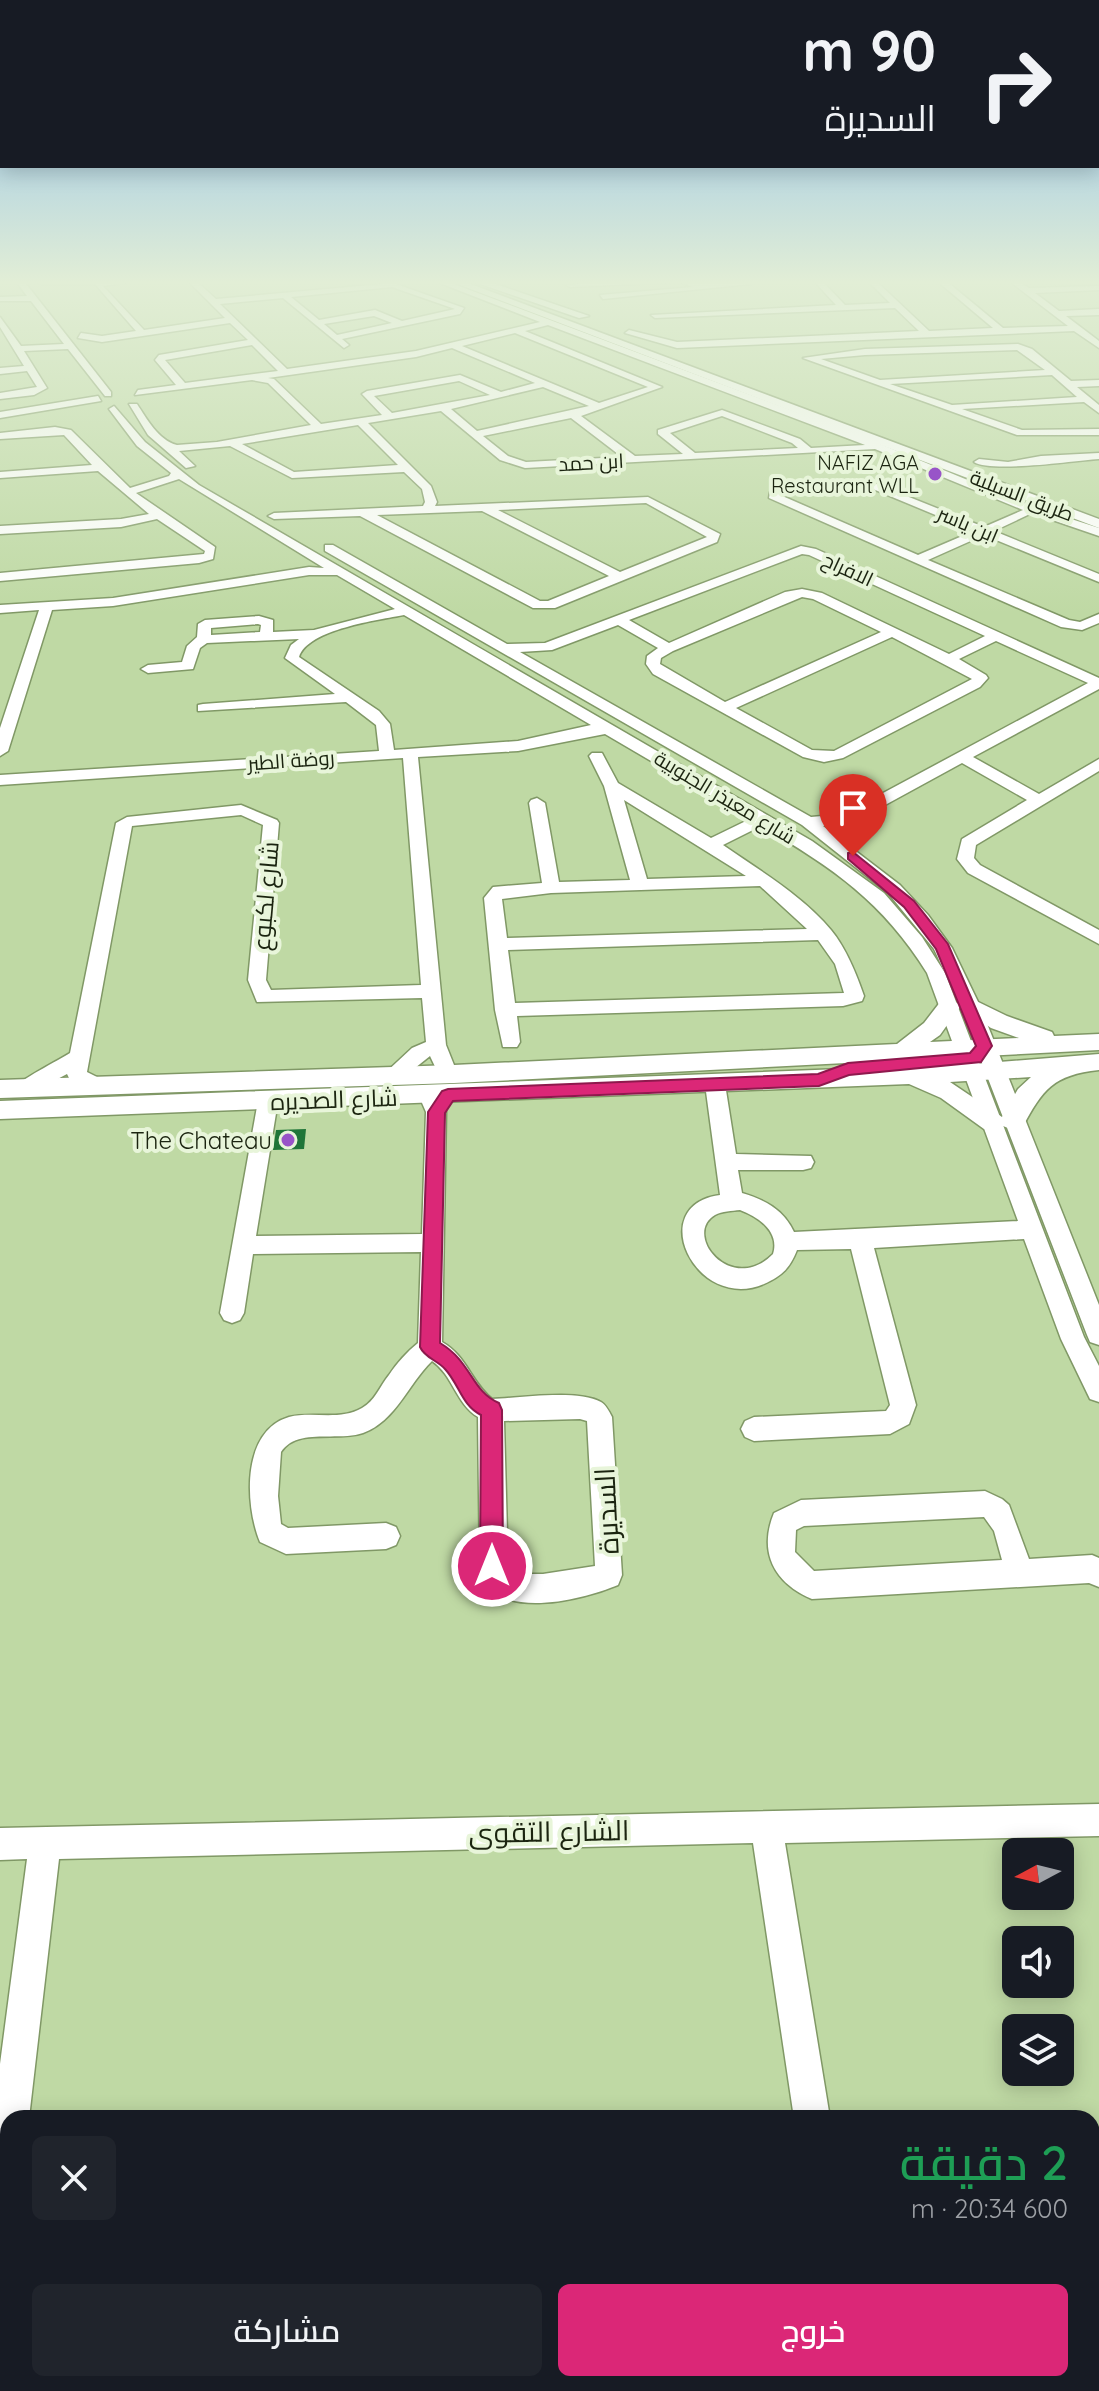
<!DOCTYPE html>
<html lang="ar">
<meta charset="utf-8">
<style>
body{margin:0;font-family:Quicksand,Cairo,sans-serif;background:#20242c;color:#f1f3f6;direction:rtl;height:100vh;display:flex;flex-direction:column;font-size:30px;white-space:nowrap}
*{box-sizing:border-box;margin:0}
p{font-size:26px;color:#9ea1a6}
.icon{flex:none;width:44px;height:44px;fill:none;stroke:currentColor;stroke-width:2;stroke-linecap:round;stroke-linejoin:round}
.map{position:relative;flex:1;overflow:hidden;direction:ltr}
.details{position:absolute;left:0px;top:2110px;width:1100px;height:282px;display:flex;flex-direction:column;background:#171b24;border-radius:24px 24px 0 0;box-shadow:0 4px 20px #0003;direction:rtl}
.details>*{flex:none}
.banner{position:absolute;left:0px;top:0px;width:1100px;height:168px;box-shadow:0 4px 20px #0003;direction:rtl;background:#171b24;color:#f1f3f6;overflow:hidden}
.needle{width:52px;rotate:263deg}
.fabs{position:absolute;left:1002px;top:1838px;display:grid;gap:16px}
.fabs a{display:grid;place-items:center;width:72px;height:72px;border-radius:12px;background:#171b24;box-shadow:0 4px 20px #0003;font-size:40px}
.pin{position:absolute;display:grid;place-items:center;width:68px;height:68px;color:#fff;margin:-82px -34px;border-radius:50% 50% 50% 0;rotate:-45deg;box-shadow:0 0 8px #0007}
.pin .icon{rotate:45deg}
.me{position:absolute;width:88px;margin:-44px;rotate:0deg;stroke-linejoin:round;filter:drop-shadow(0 0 6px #0008)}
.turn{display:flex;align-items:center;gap:28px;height:168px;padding:0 32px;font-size:36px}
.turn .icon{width:104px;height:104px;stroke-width:2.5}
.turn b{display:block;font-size:56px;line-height:68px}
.round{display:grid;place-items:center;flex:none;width:84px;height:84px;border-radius:12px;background:#20242c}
.overview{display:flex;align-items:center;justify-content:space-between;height:136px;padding:0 32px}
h1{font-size:48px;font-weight:600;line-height:60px;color:#1e9e55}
.button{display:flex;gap:16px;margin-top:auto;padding:16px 32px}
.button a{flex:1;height:92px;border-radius:12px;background:#db2777;color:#fff;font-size:32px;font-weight:600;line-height:92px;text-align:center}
.button a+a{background:#20242c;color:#f1f3f6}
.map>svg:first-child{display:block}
.building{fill:#1f7538}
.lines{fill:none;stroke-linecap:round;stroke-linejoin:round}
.minor-casing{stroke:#809866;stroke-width:3}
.major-casing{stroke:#809866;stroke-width:3}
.highway-casing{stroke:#809866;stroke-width:3}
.minor{fill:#fff;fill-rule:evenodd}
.major{fill:#fff;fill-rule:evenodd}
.highway{fill:#fff;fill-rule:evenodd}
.route{fill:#db2777;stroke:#8e194d;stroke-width:2}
.poi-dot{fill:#9854c8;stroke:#e8f5da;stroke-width:3}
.labels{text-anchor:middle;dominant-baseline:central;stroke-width:8;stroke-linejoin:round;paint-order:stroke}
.far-street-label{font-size:20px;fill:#1b2410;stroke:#e8f5da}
.far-poi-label{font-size:20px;fill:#1b2410;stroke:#e8f5da;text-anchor:end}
.street-label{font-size:24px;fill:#1b2410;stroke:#e8f5da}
.poi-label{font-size:24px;fill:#1b2410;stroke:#e8f5da;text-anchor:end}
.near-street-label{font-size:28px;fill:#1b2410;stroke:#e8f5da}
</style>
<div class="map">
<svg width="1099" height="2391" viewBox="0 0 1099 2391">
<rect width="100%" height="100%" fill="#bfd9a4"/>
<polygon class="building" points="306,1129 304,1149 273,1150 276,1130"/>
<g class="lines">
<g class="minor-casing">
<g id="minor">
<polygon points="15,280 23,280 111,392 111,396 105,396 68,349 24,351 47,388 34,395 0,399 0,393 37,387 27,371 0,374 0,368 24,366 0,327 0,317 21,346 64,344 31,301 0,301 0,297 27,296"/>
<path d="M33,280h111l-41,6 41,44 81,-12 -38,-38h8l21,19 177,-16 71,25 -4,6 -118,25 7,6 -5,3 -61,-50 -63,6 67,65 129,-18 124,-29 -108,-42h11l425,159 163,67 68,22v8l-67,-23 -38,18 105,43v8l-115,-47 -56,25 141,60 11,2 19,-8v9l-17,7 -21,-3 -292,-129 1,-6 9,-5 95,-4 110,44 39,-17 -148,-61 -350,19 -25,-8 -59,-49 -73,12 63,63 6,16 -2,4 213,-9 72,37 -3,8 -162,66h-22l-173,-92 -86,3 -6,-3 6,-3 149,-7 2,-4 -3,-13 -18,-17 -112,6 -62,-32 -51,5 16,15 -9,2 -38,-33 -19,-31h8c10,15 21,36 40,41l40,-3 94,-17 -43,-42 -16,-3 -117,15 3,-5 38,-5 -21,-25 4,-5 89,-15 -18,-17 -128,19 -24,-4 3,-5 21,3 34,-5 -41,-47h-54zM392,287l63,22 -53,12 -27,-11 -56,10 -28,-23zM374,316l18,7 -55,12 -13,-11zM548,325l312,118 5,2 -54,3 -11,-9 -78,-29 -64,20v4l25,20 -48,2 -54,-40 81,-29 -137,-56zM515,333l133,54 -49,16 -137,-57zM252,345l26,26 -93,12 -20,-23zM452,348l83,35 -34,9 -41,-17 -93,16 -5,3 20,21 -61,9 -47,-45 -6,-1 148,-21zM459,381l31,14 -98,18 -18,-17zM543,387l46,19 -112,25 -26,-22zM722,416l70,27 6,5 -103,5 -25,-20zM571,418l51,39 -96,5 -18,-6 -25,-20zM358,425l40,40 -104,7 -52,-28zM873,489l101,42 -56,24 -138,-60zM646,503l61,34 -87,35 -122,-62zM482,511l127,65 -61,25h-8l-163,-86z"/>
<polygon points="633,280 694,280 699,284 747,282 751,284 603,299 600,295 693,287 680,282 570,287 566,285"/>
<polygon points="813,280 821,280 845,305 890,303 867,280 875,280 929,331 993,328 936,280 945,280 1003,328 1068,326 1008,280 1017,280 1029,288 1099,286 1099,290 1035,293 1059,311 1099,309 1099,315 1066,316 1099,341 1099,348 1074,331 677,348 625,333 629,330 677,342 919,331 895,308 655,318 651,315 836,305"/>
<path d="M1018,344l14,5 39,32 28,-1v6l-22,1 22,18v8l-15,-11 -122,7 60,21 77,-1v6h-82l-214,-77 62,-9zM1017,350l28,20 -165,10 -59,-21 44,-4zM1052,375l25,22 -125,8 -62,-21z"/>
<polygon points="98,396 101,401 0,418 0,412"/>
<path d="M114,406l31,36 54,43 613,356 72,52 38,44 23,36 139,364 15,29v36l-9,-3 -29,-60 -37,-100 -150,9 42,157 -7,19 -19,10 -136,7 -9,-4 -4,-8 4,-8 9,-4 132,-6 4,-6 -39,-156 -54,1c-7,18 -15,26 -33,34 -68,29 -120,-79 -44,-89l-15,-111 3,-5h14l3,5 11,70 75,2 3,6 -3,6 -8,2h-65l4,23c23,7 41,16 52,39l224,-11 -91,-248c-44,-71 -95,-106 -166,-147l-38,19c36,25 80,51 108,85 15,18 25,43 33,66l-2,5 -19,5 -326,10 3,26 -3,5h-14l-8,-37 -11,-112 9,-11 49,-4 -13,-80 2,-3 6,-2 8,5 14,79 71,-2 -26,-94 -15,-30 3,-3h10l16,30 93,55 39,-19 -145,-85 -87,17 -100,6 28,288 8,20 10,9 -3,5 -7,2 -15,-6 -9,-19 -30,24h-14l-3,-5 29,-27 14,-6 -4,-44 -165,4 -9,-22 15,-155 -22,-10 -109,11 -45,246 18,9 3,5 -3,5 -7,2 -28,-13 -3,-6 -36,19h-14l-3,-5c4,-7 45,-28 56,-35l46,-230 11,-6 114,-12 36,15 2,3 -13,157 5,10 150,-5 -18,-227 -403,27v-10l379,-24 -3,-26 -30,-23 -148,9v-6l5,-1 132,-10 -50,-36 6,-13 8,-6 -92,4 -7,5 -7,21 -45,4 -7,-4 7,-4 34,-3 5,-16 10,-9 1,-13 7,-4 54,-4 14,4v12l41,-2 81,-21 -58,-34h-28l-196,31 -61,4 -44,141 -8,5v-28l39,-118 -39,3v-8l113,-7 196,-31 15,1 -145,-89 -43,14 79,54 -2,12 -14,4 -199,18v-8l204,-19 1,-3 -48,-32 -36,8 -121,7v-8l121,-7 28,-5 -51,-43 -98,7v-6l92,-7 -28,-30 -64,4v-6l55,-6 16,3 59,58 39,-12 2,-3 -34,-27 -28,-37zM404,615l187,110 -73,16 -124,9 -4,-26 -11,-13 -80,-54c9,-28 80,-37 105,-42zM258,624l3,1 -1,7 -49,3v-7zM624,800l122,76 -99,3zM760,886l47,43 -300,9 -5,-39 49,-6zM818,940l17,24 9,29 -329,10 -7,-53zM740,1210c19,7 40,22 33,44 -42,42 -91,-20 -58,-39 7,-4 17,-4 25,-5z"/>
<path d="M1099,453v6c-26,2 -108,14 -125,3l5,-3 29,3 33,-6z"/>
<path d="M325,545h8l174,99 38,-1 256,-97 15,3 283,129v11l-126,68 66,37 60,-35v12l-123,74 -2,13 6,7 119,65v14l-131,-71 -11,-14 5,-20 65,-39 -65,-37 -108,59 -31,4 77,59 28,30 24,33 28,58 119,299v40l-9,-3 -3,-7 -127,-329 -26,-57 -46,-56 -86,-68 -477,-274zM802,554l7,1 176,81 -36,18 -127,-61 -20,-4 -17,3 -116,51 -40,-23zM802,597l11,2 68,33 -156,70 -65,-38 1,-6 12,-7zM618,625l40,23 -11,8 -1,8 7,10 150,83 21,5 19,-4 137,-71 8,-9 -2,-3 -27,-16 37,-18 92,42 -244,131 -33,3 -291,-165 32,-2zM892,637l80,42 -138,72 -22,-1 -76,-42z"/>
<path d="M429,1088l7,3 10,21 -4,230c25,14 29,40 50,57 27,-1 86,-10 109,3 5,3 8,9 11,15l10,158 -4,10c-36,15 -119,36 -138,-10l-2,-158c-22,-13 -25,-42 -46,-56 -24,23 -36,60 -69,72 -25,9 -66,-6 -82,19l-3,44 3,28 7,4 98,-5 10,4 4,9 -4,9 -10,4 -100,5 -26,-12c-15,-36 -19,-111 29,-125 23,-6 51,4 73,-9 13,-7 18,-22 27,-33 8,-12 18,-23 29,-32l3,-91 -168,2 -9,59 -4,7 -8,3 -8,-3 -4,-7 38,-212 3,-5h14l3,5 -22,135 166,-2 4,-122 -7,-16 3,-5zM580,1419l7,2 8,145 -52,8h-31l-4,-4 -4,-149z"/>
<path d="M985,1491l17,8 7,6 20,54 63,-4 7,3v29l-10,-4 -277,16c-38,-16 -54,-47 -38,-86l27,-13zM984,1517l10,14 8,29 -188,11 -19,-19 1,-22 8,-4z"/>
<polygon points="1099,1804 1099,1836 785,1843 830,2118 794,2118 753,1843 59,1859 29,2118 8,2118 8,2224 0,2228 0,2064 27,1859 0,1860 0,1828"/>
<polygon points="270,2384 310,2384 309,2391 269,2391"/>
<polygon points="998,2384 1038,2384 1037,2391 997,2391"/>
</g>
</g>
<g class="major-casing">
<g id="major">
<polygon points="447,280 460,280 1099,519 1099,528"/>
<path d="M949,998l11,7 10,-7 37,18 45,16 2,4 45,-2v16l-645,33 -454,15v-18l454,-15 443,-21 27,-21 17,-22zM960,1007l31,21 28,10 -89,4 10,-7z"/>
<path d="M1099,1054v16c-46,5 -56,19 -77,58l-9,2 -10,-4 -10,5 -9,-2 -43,-31 -32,-14 -909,35v-18l974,-37zM1031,1077l-13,12 -16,28 -52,-35z"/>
</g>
</g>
<g class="highway-casing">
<polygon id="highway" points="469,280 484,280 589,316 579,318"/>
</g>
<use href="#minor" class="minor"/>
<use href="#major" class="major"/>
<use href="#highway" class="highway"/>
</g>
<linearGradient id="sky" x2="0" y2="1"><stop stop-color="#80b8ed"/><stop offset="0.46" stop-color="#e2eed6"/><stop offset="1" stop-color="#e2eed6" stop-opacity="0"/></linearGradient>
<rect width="1099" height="614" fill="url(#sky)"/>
<path class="route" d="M853,852l61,49 34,43 44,102 -11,16 -132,13 -30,11 -366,15 -8,12 -5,230c32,19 31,48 59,60l3,7 1,156 -3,8 -8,3 -8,-3 -4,-8 1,-151c-19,-9 -22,-31 -36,-46 -8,-9 -20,-11 -25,-22l8,-235 14,-21 6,-2 370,-15 30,-11 122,-10 6,-7 -40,-97 -32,-42 -56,-48v-6z"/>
<g class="poi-dot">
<circle cx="935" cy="474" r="8"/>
<circle cx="288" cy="1140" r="8"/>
</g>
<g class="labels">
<g class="far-street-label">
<text transform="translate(591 462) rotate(-3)">ابن حمد</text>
<text transform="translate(1022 495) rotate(21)">طريق السيلية</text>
<text transform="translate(968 524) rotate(23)">ابن ياسر</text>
<text transform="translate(848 569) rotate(25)">الافراح</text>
<text transform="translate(291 760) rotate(-4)">روضة الطير</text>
<text transform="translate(725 797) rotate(31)">شارع معيذر الجنوبية</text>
</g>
<g class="far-poi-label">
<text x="919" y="462">NAFIZ AGA<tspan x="919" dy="23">Restaurant WLL</tspan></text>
</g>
<g class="street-label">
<text transform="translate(265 896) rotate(-85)">شارع لكبوع</text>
<text transform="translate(334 1099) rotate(-2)">شارع الصديره</text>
</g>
<g class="poi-label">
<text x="272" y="1140">The Chateau</text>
</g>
<g class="near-street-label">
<text transform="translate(606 1511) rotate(-93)">السديرة</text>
<text transform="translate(549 1831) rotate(-1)">الشارع التقوى</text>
</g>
</g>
</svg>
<div class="fabs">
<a><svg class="needle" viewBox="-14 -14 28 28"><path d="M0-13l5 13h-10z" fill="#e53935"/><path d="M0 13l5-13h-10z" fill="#9ea1a6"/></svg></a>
<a><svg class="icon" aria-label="sound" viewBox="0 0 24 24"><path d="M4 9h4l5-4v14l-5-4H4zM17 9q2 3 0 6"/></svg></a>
<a><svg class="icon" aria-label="layers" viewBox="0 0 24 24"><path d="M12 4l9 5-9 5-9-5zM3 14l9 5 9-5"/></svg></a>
</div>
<div class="pin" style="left:853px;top:856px;background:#d93025"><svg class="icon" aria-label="arrive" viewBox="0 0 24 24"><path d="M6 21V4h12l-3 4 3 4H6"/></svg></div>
<svg class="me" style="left:492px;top:1566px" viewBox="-20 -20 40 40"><circle r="17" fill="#db2777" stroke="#fff" stroke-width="3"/><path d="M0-11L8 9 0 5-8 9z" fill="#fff"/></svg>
<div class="banner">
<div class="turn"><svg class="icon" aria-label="right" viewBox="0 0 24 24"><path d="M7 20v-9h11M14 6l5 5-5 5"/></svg><div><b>90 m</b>السديرة</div></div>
</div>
<section class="details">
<div class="overview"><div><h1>2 دقيقة</h1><p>600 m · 20:34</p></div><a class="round"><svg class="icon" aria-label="close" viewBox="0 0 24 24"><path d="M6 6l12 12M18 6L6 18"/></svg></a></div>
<div class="button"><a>خروج</a><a>مشاركة</a></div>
</section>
</div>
